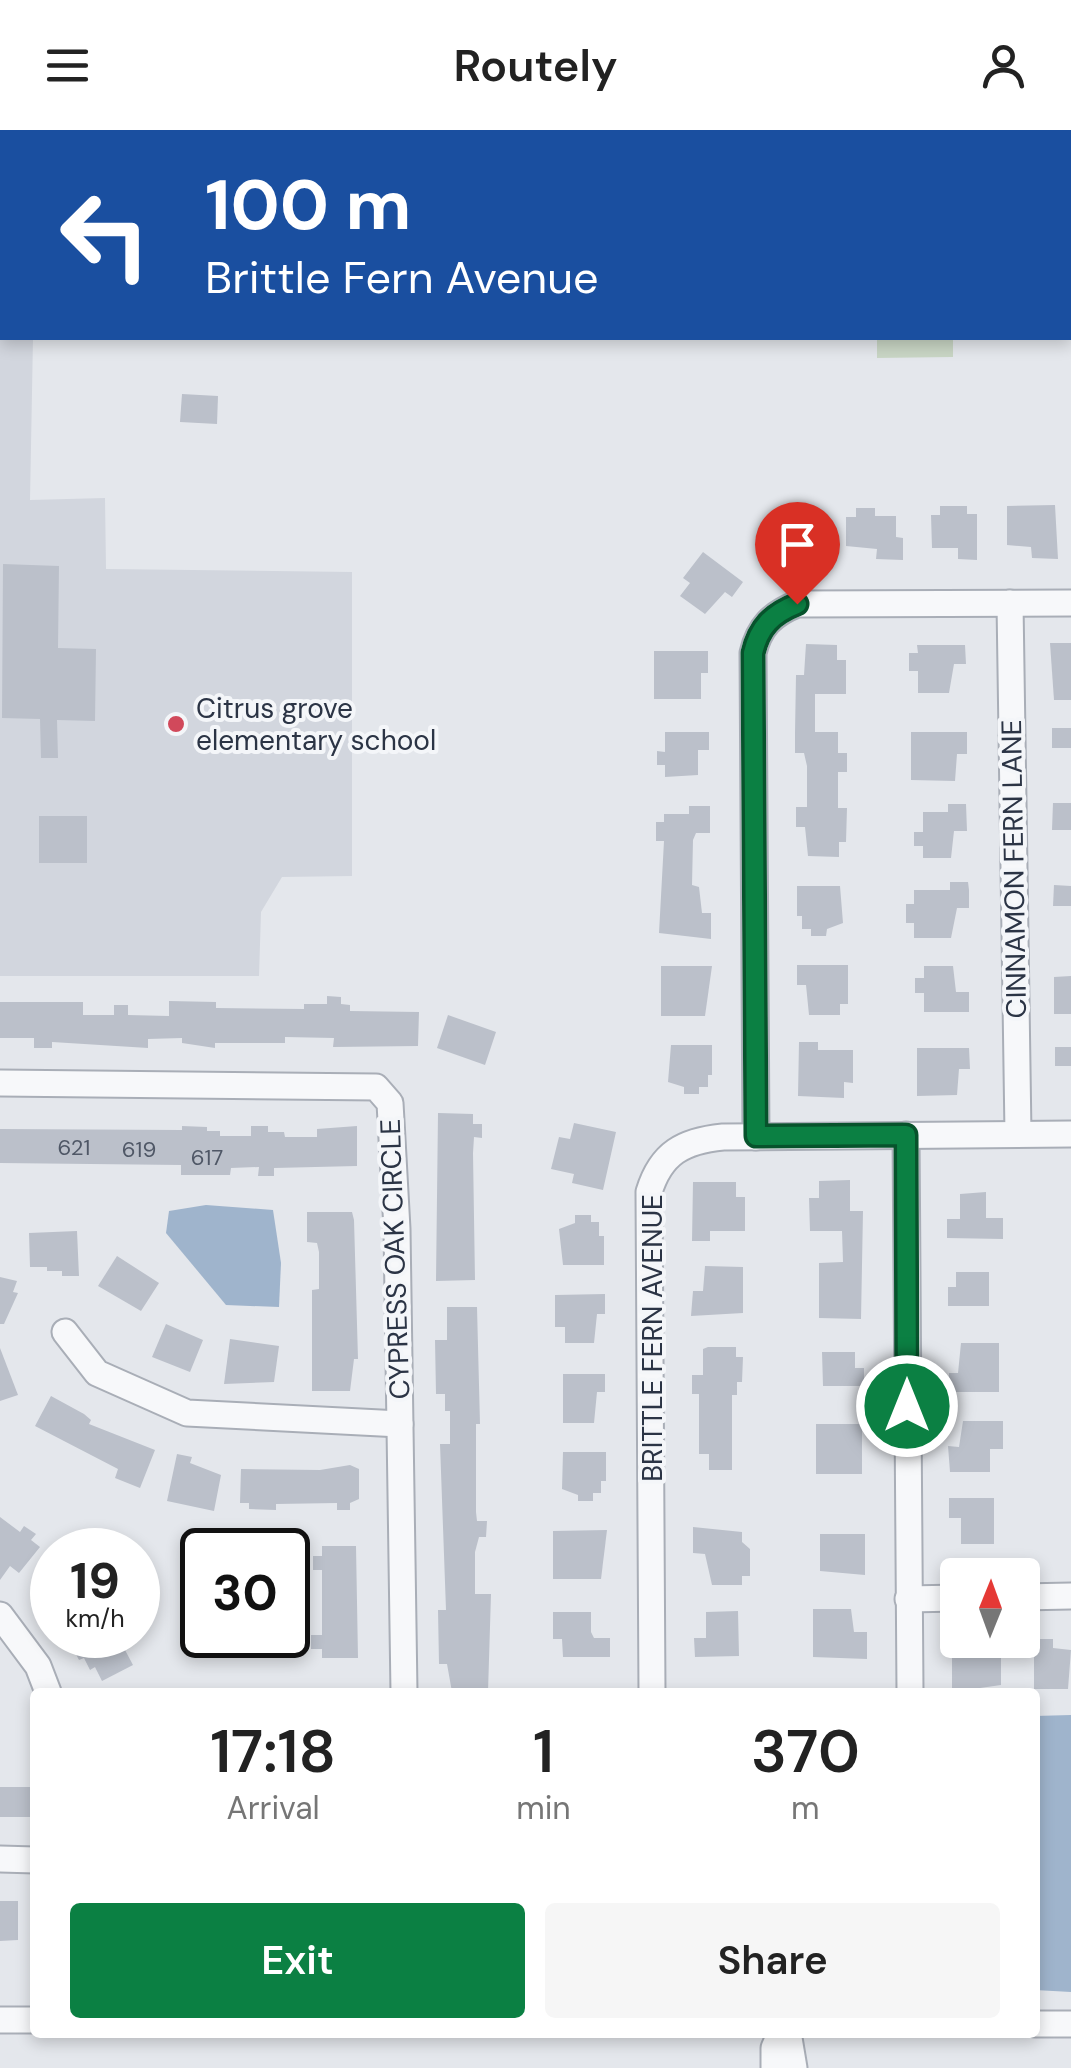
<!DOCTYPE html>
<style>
body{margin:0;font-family:"DM Sans",sans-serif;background:#f6f6f6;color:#222;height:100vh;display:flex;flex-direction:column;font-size:38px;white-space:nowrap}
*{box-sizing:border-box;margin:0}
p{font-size:32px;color:#767676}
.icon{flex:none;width:55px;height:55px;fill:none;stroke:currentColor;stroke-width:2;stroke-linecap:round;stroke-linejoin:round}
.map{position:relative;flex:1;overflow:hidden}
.panel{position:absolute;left:30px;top:1558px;width:1010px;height:350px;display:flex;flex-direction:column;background:#fff;border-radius:10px;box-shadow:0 5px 15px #0003}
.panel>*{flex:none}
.guide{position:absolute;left:0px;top:0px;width:1072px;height:210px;box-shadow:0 5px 15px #0003;background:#1a4fa0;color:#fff;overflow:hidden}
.needle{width:65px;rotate:1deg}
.controls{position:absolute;left:940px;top:1428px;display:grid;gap:20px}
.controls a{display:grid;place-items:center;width:100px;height:100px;border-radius:10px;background:#fff;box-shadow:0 5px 15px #0003;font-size:50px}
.speed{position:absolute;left:30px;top:1398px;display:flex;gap:20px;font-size:50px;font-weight:700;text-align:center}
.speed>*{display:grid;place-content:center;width:130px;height:130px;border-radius:50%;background:#fff;box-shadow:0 5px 15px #0003;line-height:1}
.speed small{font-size:25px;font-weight:400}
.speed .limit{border:5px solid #111;border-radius:15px;background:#fff;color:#111}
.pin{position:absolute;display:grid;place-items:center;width:85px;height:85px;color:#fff;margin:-102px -42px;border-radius:50% 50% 50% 0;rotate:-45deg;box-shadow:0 0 10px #0007}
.pin .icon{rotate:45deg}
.me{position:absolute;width:110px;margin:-55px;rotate:0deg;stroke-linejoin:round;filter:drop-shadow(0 0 8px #0008)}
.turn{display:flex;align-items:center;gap:35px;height:210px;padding:0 40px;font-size:45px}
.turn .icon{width:130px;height:130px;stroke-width:2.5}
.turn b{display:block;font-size:70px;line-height:85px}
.eta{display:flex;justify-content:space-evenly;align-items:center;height:170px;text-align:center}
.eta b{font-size:60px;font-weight:600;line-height:70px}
.action{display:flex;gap:20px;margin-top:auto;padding:20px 40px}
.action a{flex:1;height:115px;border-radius:10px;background:#0b8043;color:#fff;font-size:40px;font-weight:600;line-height:115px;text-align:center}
.action a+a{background:#f6f6f6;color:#222}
header{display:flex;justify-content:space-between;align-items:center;height:130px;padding:0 40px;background:#fff;font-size:45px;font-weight:600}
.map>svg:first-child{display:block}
.built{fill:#d2d6de}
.green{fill:#c9d6c5}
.water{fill:#9fb4cc}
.building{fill:#bbc0ca}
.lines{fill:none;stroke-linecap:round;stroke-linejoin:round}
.minor-casing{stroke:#a9aeb7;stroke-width:29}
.minor{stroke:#f7f8fa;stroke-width:25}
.route-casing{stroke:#07532c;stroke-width:25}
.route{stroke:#0b8043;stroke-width:18}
.poi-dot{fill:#d1495b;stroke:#f4f6f9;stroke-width:4}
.labels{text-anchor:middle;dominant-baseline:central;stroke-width:8;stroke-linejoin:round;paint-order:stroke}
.number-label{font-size:22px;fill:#4f5766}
.poi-label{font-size:28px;fill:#2b3445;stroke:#f4f6f9;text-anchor:start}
.street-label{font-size:28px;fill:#2b3445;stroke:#f4f6f9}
</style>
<header><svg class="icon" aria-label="menu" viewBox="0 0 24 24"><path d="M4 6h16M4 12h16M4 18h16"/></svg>Routely<svg class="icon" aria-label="person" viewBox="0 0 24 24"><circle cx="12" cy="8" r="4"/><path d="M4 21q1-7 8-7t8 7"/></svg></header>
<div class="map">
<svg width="1071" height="1938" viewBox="0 0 1071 1938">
<rect width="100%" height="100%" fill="#e4e7ec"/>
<polygon class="built" points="0,87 2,208 33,208 30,370 105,368 106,439 352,442 352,746 282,747 261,782 259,846 0,846"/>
<polygon class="green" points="877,208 953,208 953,227 877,228"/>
<g class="water">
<polygon points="206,1075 273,1080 281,1133 279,1177 226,1175 166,1103 169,1081"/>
<polygon points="1071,1585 1071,1862 1035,1860 1035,1586"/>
</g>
<g class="building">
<polygon points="182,264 218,266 217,294 180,292"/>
<polygon points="1055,375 1058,429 1032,428 1031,417 1007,415 1007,376"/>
<polygon points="940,376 967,376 967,384 977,384 977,430 958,429 958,418 932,418 931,385 940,385"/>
<polygon points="856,378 875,378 875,386 896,386 896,407 903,408 903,430 876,429 877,419 846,416 846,387 856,387"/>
<polygon points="784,381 818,381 818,430 799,430 799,422 768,419 768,389 784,389"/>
<polygon points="703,422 743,452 732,467 725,462 705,484 680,466 690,453 683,448"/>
<polygon points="3,434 59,436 58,518 96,519 95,591 57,590 58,628 41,628 40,589 2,588"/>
<polygon points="1050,513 1071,513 1071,570 1054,570"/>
<polygon points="806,514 837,515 837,530 846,530 846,564 815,564 815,602 838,602 838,623 847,623 847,642 838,642 838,678 847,678 846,712 839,712 839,727 808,726 805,697 796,697 796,677 807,677 807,636 804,623 795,623 795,603 796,545 804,545"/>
<polygon points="917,515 965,515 966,534 954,534 949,563 918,563 918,541 909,541 909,523 918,523"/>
<polygon points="654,521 708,521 708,543 701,543 701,569 654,569"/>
<rect x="1052" y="598" width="19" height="20"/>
<polygon points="665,602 709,602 709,620 698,620 698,645 665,647 665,635 657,635 657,621 665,622"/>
<polygon points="911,602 967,602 967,624 957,624 955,651 911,650"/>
<polygon points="1053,673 1071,673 1071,700 1052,700"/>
<polygon points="948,674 966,674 967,701 954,701 951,728 923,728 923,716 914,716 914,702 923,702 923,682 948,682"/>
<polygon points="689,676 710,676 710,703 696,703 693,710 692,755 699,757 702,783 711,783 711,809 659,803 664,711 656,711 656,692 664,692 664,684 689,684"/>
<rect x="39" y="686" width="48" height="47"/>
<polygon points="950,752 968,752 969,760 969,778 957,778 951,808 914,808 914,793 906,793 906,774 914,774 914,760 950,760"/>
<polygon points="1054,755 1071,756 1071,776 1053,776"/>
<polygon points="797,756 840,756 843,793 827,799 826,806 811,806 811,799 802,799 802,786 797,786"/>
<polygon points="797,835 848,835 848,874 840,874 840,885 809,885 806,855 797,855"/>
<polygon points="661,836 712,836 705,886 661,886"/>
<polygon points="924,836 953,836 956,862 969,862 969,882 924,882 924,863 915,863 915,848 924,848"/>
<polygon points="1071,846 1071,884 1054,884 1054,847"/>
<polygon points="327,866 341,867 341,874 350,875 350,881 419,882 418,916 333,917 334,908 285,907 285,913 215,913 215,918 182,913 182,908 148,909 148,918 52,912 52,918 34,918 34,908 0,908 0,872 83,872 83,885 114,885 114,875 128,875 128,885 169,886 169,871 216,872 216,878 304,879 304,874 327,874"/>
<polygon points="448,885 496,902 485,935 437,918"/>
<polygon points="799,912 818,912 818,920 853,920 853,953 844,952 844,968 798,966"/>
<polygon points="671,915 712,915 712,945 708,945 708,957 699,957 699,964 684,964 684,957 668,952"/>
<rect x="1055" y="917" width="16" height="19"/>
<polygon points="917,918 969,918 970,939 959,939 957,965 917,966"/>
<polygon points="438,983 473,984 473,994 482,994 482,1008 474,1007 473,1023 475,1150 436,1151"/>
<polygon points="574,993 616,1002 603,1060 572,1053 574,1044 551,1039 559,1007 570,1009"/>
<polygon points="182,996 207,997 207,1001 220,1001 220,1006 251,1006 251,996 268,996 268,1002 284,1002 285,1007 317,1007 317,999 357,996 357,1036 274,1038 274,1046 258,1046 259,1037 231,1038 230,1045 181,1045 181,1035 0,1033 0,999 182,1000"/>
<polygon points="850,1050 850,1081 863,1081 861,1189 819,1188 819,1133 843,1132 842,1101 810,1101 809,1068 819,1068 819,1051"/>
<polygon points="693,1052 736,1052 736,1067 745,1067 745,1101 710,1101 710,1111 692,1111"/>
<polygon points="986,1062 986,1088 1003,1088 1003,1109 947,1108 947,1089 960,1089 960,1064"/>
<polygon points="307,1082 352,1082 354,1090 358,1229 354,1229 350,1261 312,1261 312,1160 319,1159 319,1122 317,1113 307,1112"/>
<polygon points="575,1085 591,1085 591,1092 599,1092 599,1106 604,1106 604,1135 563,1135 559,1099 575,1093"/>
<polygon points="77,1101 79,1146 62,1146 62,1141 47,1141 47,1137 30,1137 29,1103"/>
<polygon points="117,1126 159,1153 141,1181 98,1156"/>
<polygon points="705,1136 743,1137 743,1183 691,1186 693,1161 703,1161"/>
<polygon points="956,1142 989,1142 989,1176 948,1176 948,1157 956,1157"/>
<polygon points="0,1147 17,1151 13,1162 18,1163 4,1194 0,1194"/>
<polygon points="605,1164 605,1184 597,1184 594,1213 565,1213 565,1197 555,1197 555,1165"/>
<polygon points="447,1177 477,1177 480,1294 476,1294 476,1382 477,1391 487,1391 486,1407 479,1407 475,1422 475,1464 491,1464 488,1562 452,1562 447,1534 439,1534 438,1480 446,1480 440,1314 450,1314 450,1281 445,1281 445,1264 436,1264 435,1210 447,1210"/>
<polygon points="166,1194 203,1210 190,1242 152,1227"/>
<polygon points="230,1209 279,1216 274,1252 224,1254"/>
<polygon points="961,1213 999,1213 999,1262 949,1262 949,1243 958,1243"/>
<polygon points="708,1217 736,1217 736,1227 743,1227 742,1252 737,1252 737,1265 732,1265 732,1340 709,1340 709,1324 699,1324 699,1264 692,1264 692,1245 703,1245 703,1219"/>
<polygon points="0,1218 18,1265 0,1271"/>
<polygon points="822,1222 855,1222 855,1238 864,1238 864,1256 823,1256"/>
<polygon points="563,1244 605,1244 605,1262 597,1262 594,1293 563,1293"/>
<polygon points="51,1266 84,1284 91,1290 89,1294 155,1320 140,1358 115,1348 118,1339 35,1296"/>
<polygon points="963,1291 1003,1291 1003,1319 990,1319 990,1342 950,1342 948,1316 959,1317"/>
<rect x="816" y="1294" width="46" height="50"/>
<polygon points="563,1322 606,1322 606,1351 601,1351 601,1363 593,1363 593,1371 578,1371 578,1365 562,1359"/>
<polygon points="177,1324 192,1327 190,1333 221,1345 214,1381 167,1371"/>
<polygon points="350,1335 359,1339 359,1369 350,1373 350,1380 337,1380 337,1373 276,1374 276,1380 249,1379 249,1373 240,1373 241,1339 320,1340"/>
<polygon points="949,1368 994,1368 994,1414 961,1414 961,1388 949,1388"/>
<polygon points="0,1387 20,1402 24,1396 36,1404 31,1410 40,1417 19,1443 10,1436 0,1450"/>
<polygon points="693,1397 742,1402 742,1412 750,1419 750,1446 742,1446 742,1455 712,1455 705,1424 693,1423"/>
<polygon points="607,1400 601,1449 553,1449 553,1401"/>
<polygon points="820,1404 865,1404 865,1445 820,1441"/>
<polygon points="322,1416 356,1416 358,1528 322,1528 322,1519 311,1519 311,1505 322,1505 322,1440 313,1440 313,1426 322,1426"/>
<polygon points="52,1444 52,1477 36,1459"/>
<polygon points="813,1479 851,1479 854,1502 867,1502 867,1529 813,1527"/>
<polygon points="738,1481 739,1526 695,1527 694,1508 706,1508 706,1482"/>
<polygon points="553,1482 591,1482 591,1502 594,1508 610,1508 610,1527 563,1527 562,1509 553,1509"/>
<polygon points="86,1505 117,1505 133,1535 102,1551 95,1537 90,1540 84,1528 79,1530 70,1513"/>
<polygon points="1034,1509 1053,1509 1053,1518 1071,1520 1068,1559 1034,1559"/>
<polygon points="975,1510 1001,1510 1001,1555 952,1562 952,1522 975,1518"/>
<rect x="0" y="1657" width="33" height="30"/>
<polygon points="0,1771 18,1771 18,1810 0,1811"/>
</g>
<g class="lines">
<g class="minor-casing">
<g id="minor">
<polyline points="1010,473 1018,1004"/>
<polyline points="0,953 376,957 390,973 397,1099 404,1562"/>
<polyline points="906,1005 910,1562"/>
<path d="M756,1007l-3,-484c6,-26 19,-39 44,-49l274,-1"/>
<polyline points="65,1202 97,1243 187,1283 400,1294"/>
<polyline points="1022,1467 1071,1466"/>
<polyline points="908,1469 958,1468"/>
<polyline points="0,1485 38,1536 48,1562"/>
<path d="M652,1562l-3,-500c12,-39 34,-51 74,-55l348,-3"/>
<polyline points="0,1729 35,1730"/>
<polyline points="0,1890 35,1890"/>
<polyline points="1035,1894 1071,1894"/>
<polyline points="788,1902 794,1938"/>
<polyline points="774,1938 774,1918 781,1902"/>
</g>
</g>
<use href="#minor" class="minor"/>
</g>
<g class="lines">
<g class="route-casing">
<path id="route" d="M797,474c-25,10 -38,23 -44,49l3,483 150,-1 1,271"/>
</g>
<use href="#route" class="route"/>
</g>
<circle class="poi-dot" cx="176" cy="594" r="10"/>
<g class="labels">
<g class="number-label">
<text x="74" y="1017">621</text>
<text x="139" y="1019">619</text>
<text x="207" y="1027">617</text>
</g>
<g class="poi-label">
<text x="196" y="578">Citrus grove<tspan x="196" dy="32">elementary school</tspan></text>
</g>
<g class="street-label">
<text transform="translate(1014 739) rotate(-91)">CINNAMON FERN LANE</text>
<text transform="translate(395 1129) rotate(-92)">CYPRESS OAK CIRCLE</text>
<text transform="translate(652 1208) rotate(-90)">BRITTLE FERN AVENUE</text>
</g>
</g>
</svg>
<div class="controls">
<a><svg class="needle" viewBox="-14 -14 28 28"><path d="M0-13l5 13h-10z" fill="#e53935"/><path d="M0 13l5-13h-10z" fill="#767676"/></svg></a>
</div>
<div class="speed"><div>19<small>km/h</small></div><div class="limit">30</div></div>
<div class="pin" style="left:797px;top:474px;background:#d93025"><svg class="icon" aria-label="arrive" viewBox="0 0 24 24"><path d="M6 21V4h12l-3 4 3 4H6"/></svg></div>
<svg class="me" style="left:907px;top:1276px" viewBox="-20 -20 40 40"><circle r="17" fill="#0b8043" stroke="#fff" stroke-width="3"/><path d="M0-11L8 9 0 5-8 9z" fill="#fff"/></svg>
<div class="guide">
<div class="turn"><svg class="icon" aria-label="left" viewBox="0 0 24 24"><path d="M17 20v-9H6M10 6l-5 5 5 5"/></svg><div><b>100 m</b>Brittle Fern Avenue</div></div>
</div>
<section class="panel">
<div class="eta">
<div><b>17:18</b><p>Arrival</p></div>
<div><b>1</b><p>min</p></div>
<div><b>370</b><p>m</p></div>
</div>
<div class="action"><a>Exit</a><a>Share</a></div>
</section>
</div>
